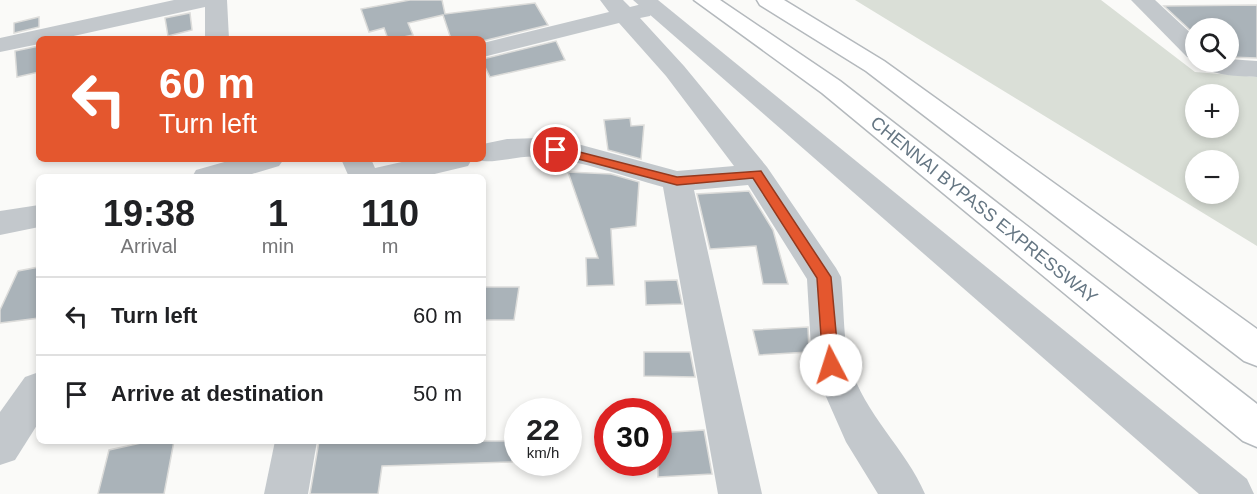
<!DOCTYPE html>
<meta charset="utf-8">
<style>
body{margin:0;font-family:Helvetica,sans-serif;background:#f2f2f2;color:#202124;height:100vh;display:flex;flex-direction:column;font-size:22px;white-space:nowrap}
*{box-sizing:border-box;margin:0}
p{font-size:20px;color:#757577}
.icon{flex:none;width:33px;height:33px;fill:none;stroke:currentColor;stroke-width:2;stroke-linecap:round;stroke-linejoin:round}
.map{position:relative;flex:1;overflow:hidden}
.drawer{position:absolute;left:36px;top:174px;width:450px;height:270px;display:flex;flex-direction:column;background:#fff;border-radius:9px;box-shadow:0 3px 9px #0003}
.drawer>*{flex:none}
.guide{position:absolute;left:36px;top:36px;width:450px;height:126px;border-radius:9px;box-shadow:0 3px 9px #0003;background:#e4572e;color:#fff;overflow:hidden}
.fabs{position:absolute;left:1185px;top:18px;display:grid;gap:12px}
.fabs a{display:grid;place-items:center;width:54px;height:54px;border-radius:50%;background:#fff;box-shadow:0 3px 9px #0003;font-size:30px}
.speed{position:absolute;left:504px;top:398px;display:flex;gap:12px;font-size:30px;font-weight:700;text-align:center}
.speed>*{display:grid;place-content:center;width:78px;height:78px;border-radius:50%;background:#fff;box-shadow:0 3px 9px #0003;line-height:1}
.speed small{font-size:15px;font-weight:400}
.speed .limit{border:9px solid #d22;background:#fff;color:#111}
.pin{position:absolute;display:grid;place-items:center;width:51px;height:51px;color:#fff;margin:-26px;border:3px solid #fff;border-radius:50%;box-shadow:0 2px 6px #0007}
.me{position:absolute;width:66px;margin:-33px;rotate:355deg;stroke-linejoin:round;filter:drop-shadow(0 0 4px #0008)}
.turn{display:flex;align-items:center;gap:21px;height:126px;padding:0 24px;font-size:27px}
.turn .icon{width:78px;height:78px;stroke-width:2.5}
.turn b{display:block;font-size:42px;line-height:51px}
.eta{display:flex;justify-content:space-evenly;align-items:center;height:102px;text-align:center}
.eta b{font-size:36px;font-weight:700;line-height:42px}
ul{padding:0;list-style:none}
li{display:flex;align-items:center;gap:18px;height:78px;padding:0 24px;border-top:2px solid #e0e0e0}
li div{flex:1}
li b{display:block;font-size:22px}
li em{font-style:normal}
.map>svg:first-child{display:block}
.green{fill:#dadfd7;fill-rule:evenodd}
.building{fill:#aab3b9;stroke:#dcdcda;stroke-width:1.5}
.lines{fill:none;stroke-linecap:round;stroke-linejoin:round}
.trunk-casing{stroke:#b4b9bd;stroke-width:3}
.minor{fill:#c3c8cc;fill-rule:evenodd}
.tertiary{fill:#c3c8cc;fill-rule:evenodd}
.trunk{fill:#fff;fill-rule:evenodd}
.route{fill:#e4572e;stroke:#94391e;stroke-width:1.5}
.labels{text-anchor:middle;dominant-baseline:central;stroke-width:6;stroke-linejoin:round;paint-order:stroke}
.street-label{font-size:18px;fill:#657683;stroke:#fff}
</style>
<div class="map">
<svg width="1257" height="494" viewBox="0 0 1257 494">
<rect width="100%" height="100%" fill="#fafaf8"/>
<path class="green" d="M855,0h246l94,72 62,5v169zM1196,94h32v34h-32zM1196,160h32v34h-32z"/>
<g class="building">
<polygon points="410,0 442,0 445,14 535,3 548,25 483,41 451,39 443,15 408,23 413,35 394,39 388,39 384,28 369,32 361,9"/>
<polygon points="1257,5 1257,58 1228,57 1228,28 1191,31 1164,6"/>
<polygon points="190,13 192,30 168,36 165,18"/>
<polygon points="39,17 39,27 14,33 14,23"/>
<polygon points="556,41 565,60 490,77 483,63 483,59"/>
<polygon points="39,46 39,72 17,77 15,51"/>
<polygon points="630,118 631,126 644,125 641,159 608,150 604,120"/>
<polygon points="568,172 611,174 639,182 636,226 611,229 614,285 587,286 586,258 598,258"/>
<polygon points="749,191 773,230 788,284 763,284 756,246 710,249 697,194"/>
<polygon points="39,267 39,318 0,323 0,310 18,271"/>
<polygon points="677,280 682,304 646,305 645,281"/>
<polygon points="483,287 519,287 514,320 483,320"/>
<polygon points="808,327 809,352 759,355 753,330"/>
<polygon points="644,352 690,352 695,377 644,376"/>
<polygon points="704,430 712,474 658,477 658,433"/>
<polygon points="150,441 174,441 164,494 98,494 109,450"/>
<polygon points="319,441 512,441 512,462 382,466 378,494 310,494"/>
</g>
<g class="lines">
<g class="trunk-casing">
<g id="trunk">
<polygon points="694,0 720,0 840,81 1257,404 1257,447 1243,441 822,93"/>
<polygon points="757,0 784,0 884,61 1257,329 1257,366 1244,361 866,71 760,5"/>
</g>
</g>
<g class="minor">
<polygon points="174,0 227,0 229,39 205,39 205,7 60,39 39,39 39,44 0,52 0,38"/>
<path d="M600,0h23l7,7 12,-3 8,2 3,5 -3,5 -10,2 44,48 83,101 69,101 5,9c3,25 2,65 9,88 14,49 56,84 75,129h-47l-32,-52 -34,-77 -5,-86 -59,-94 -54,5 68,304h-44l-55,-307c-40,-11 -80,-26 -122,-30 -21,-3 -50,9 -69,2l-4,7 -46,11h-73l-8,-18h30l4,9 40,-9h68v-15l24,-5 32,-1 35,5 103,28 57,-5 -68,-90 -47,-53 -136,34v-14l126,-31z"/>
<polygon points="1131,0 1155,0 1196,38 1196,59 1187,57"/>
<path d="M1228,59l29,2v16c-17,-1 -48,0 -59,-15h30z"/>
<polygon points="235,159 284,159 279,166 242,177 192,177 196,170"/>
<polygon points="39,205 39,227 0,235 0,211"/>
<polygon points="39,372 39,422 15,460 0,465 0,412 25,377"/>
<polygon points="275,441 317,441 308,494 264,494"/>
</g>
<polygon class="tertiary" points="633,0 658,0 1247,479 1254,494 1199,494"/>
<use href="#trunk" class="trunk"/>
</g>
<polygon class="route" points="556,146 677,177 761,171 831,277 839,365 837,370 826,370 823,365 817,278 753,178 677,185 552,152 551,150"/>
<g class="labels">
<g class="street-label">
<text transform="translate(984 210) rotate(39)">CHENNAI BYPASS EXPRESSWAY</text>
</g>
</g>
</svg>
<div class="fabs">
<a><svg class="icon" aria-label="search" viewBox="0 0 24 24"><circle cx="10" cy="10" r="6"/><path d="M15 15l6 6"/></svg></a>
<a>+</a>
<a>−</a>
</div>
<div class="speed"><div>22<small>km/h</small></div><div class="limit">30</div></div>
<div class="pin" style="left:556px;top:150px;background:#d93025"><svg class="icon" aria-label="arrive" viewBox="0 0 24 24"><path d="M6 21V4h12l-3 4 3 4H6"/></svg></div>
<svg class="me" style="left:831px;top:365px" viewBox="-20 -20 40 40"><circle r="19" fill="#fff"/><path d="M0-13L10 11 0 6-10 11z" fill="#e4572e"/></svg>
<div class="guide">
<div class="turn"><svg class="icon" aria-label="left" viewBox="0 0 24 24"><path d="M17 20v-9H6M10 6l-5 5 5 5"/></svg><div><b>60 m</b>Turn left</div></div>
</div>
<section class="drawer">
<div class="eta">
<div><b>19:38</b><p>Arrival</p></div>
<div><b>1</b><p>min</p></div>
<div><b>110</b><p>m</p></div>
</div>
<ul>
<li><svg class="icon" aria-label="left" viewBox="0 0 24 24"><path d="M17 20v-9H6M10 6l-5 5 5 5"/></svg><div><b>Turn left</b></div><em>60 m</em></li>
<li><svg class="icon" aria-label="arrive" viewBox="0 0 24 24"><path d="M6 21V4h12l-3 4 3 4H6"/></svg><div><b>Arrive at destination</b></div><em>50 m</em></li>
</ul>
</section>
</div>
